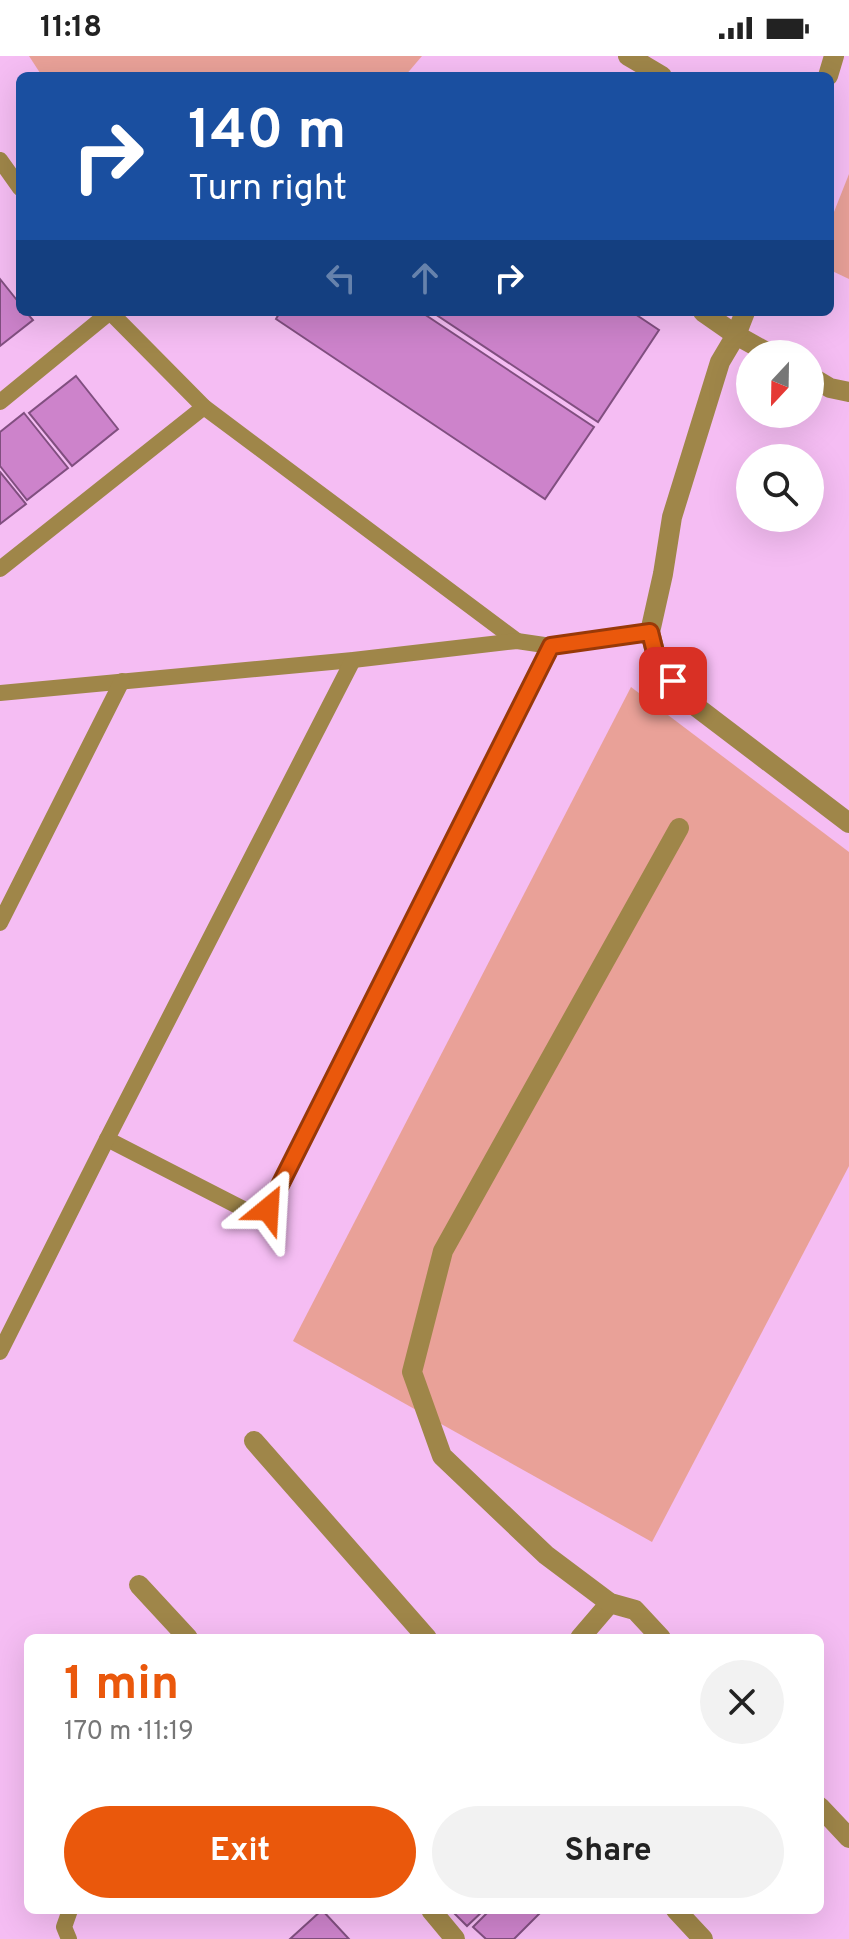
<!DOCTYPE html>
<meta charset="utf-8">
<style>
body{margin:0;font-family:Overpass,sans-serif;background:#f2f2f2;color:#222;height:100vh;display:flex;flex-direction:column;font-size:30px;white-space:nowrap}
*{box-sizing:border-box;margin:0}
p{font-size:26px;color:#767676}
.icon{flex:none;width:44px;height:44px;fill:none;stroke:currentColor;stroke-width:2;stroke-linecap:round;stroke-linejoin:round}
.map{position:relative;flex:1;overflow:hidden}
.drawer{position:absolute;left:24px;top:1578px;width:800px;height:280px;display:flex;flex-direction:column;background:#fff;border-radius:12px;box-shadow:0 8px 32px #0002}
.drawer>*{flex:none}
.banner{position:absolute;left:16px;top:16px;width:818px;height:244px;border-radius:12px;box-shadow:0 8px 32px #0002;background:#1a4fa0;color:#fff;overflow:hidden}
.needle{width:52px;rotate:202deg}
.fabs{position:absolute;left:736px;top:284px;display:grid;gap:16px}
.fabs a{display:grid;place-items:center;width:88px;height:88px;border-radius:50%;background:#fff;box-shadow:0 8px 32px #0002;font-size:40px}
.pin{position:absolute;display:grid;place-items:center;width:68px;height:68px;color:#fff;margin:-34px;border-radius:16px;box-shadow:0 4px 12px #0006}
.me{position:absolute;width:88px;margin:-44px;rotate:27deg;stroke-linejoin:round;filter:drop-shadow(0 0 6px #0008)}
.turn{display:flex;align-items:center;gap:28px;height:168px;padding:0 40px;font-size:36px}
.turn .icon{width:104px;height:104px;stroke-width:2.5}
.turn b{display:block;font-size:56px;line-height:68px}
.lanes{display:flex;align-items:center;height:76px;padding:0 40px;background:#0003;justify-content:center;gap:40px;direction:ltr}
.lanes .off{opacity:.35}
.round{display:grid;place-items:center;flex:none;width:84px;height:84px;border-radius:42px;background:#f2f2f2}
.headline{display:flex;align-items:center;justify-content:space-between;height:136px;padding:0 40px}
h1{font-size:48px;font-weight:700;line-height:60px;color:#ea580c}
.action{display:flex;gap:16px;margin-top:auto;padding:16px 40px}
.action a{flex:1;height:92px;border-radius:48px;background:#ea580c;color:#fff;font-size:32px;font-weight:700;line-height:92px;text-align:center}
.action a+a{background:#f2f2f2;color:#222}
.status{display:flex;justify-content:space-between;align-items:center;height:56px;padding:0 40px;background:#fff;direction:ltr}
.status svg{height:22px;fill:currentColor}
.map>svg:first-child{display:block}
.green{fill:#e9a198}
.building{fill:#cd83cb;stroke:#814f80;stroke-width:2}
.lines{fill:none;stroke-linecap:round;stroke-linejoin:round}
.service{stroke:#9f8649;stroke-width:16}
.minor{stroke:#9f8649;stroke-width:20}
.tertiary{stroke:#9f8649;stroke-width:20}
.route-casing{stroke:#983908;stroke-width:20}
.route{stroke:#ea580c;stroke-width:14}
</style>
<div class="status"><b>11:18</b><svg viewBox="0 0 49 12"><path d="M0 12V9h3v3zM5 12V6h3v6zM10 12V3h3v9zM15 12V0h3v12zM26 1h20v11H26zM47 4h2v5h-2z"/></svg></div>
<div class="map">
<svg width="849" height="1883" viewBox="0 0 849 1883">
<rect width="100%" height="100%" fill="#f5bdf3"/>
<g class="green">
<polygon points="29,0 422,0 405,20 42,20"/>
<polygon points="849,118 849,223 830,214 830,166"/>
<polygon points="631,631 849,796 849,1110 652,1486 293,1285"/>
</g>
<g class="building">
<polygon points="0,223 20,248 20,256 26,256 33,264 0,290"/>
<polygon points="280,256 421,256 594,371 545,443 276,263"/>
<polygon points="432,256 632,256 659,274 598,366"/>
<polygon points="76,320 118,373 72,410 29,357"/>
<polygon points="24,357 68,412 27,444 0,410 0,376"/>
<polygon points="0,416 26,448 0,468"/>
<polygon points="322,1854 349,1883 290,1883"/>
<polygon points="451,1854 484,1854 467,1870"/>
<polygon points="490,1854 543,1854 514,1883 486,1883 473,1871"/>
</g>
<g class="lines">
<g class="service">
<polyline points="0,104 20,132"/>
<polyline points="110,256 204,351 517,585"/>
<polyline points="0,346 110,256"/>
<polyline points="0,513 204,351"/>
<polyline points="0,637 353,604 517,585 551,590 650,576"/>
<polyline points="0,867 122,625"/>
<polyline points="107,1083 253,1158 261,1157 268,1153 551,590"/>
<polyline points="0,1296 107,1083 353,604"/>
<polyline points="69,1883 64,1871 70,1854"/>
</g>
<g class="minor">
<polyline points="628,0 662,20"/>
<polyline points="703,256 736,279 770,298"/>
<polyline points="810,320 830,332 849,336"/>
<polyline points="254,1385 427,1582"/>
<polyline points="139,1529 188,1582"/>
<polyline points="580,1582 610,1547"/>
<polyline points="661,1582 635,1554 610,1547 546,1499 442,1400 412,1316 443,1195 679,772"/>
<polyline points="820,1751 849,1782"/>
<polyline points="431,1854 455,1883"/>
<polyline points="676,1854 703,1883"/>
</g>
<g class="tertiary">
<polyline points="828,20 834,0"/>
<polyline points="745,256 736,279 720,306 672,461 663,518 650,576 657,604 690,646 849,767"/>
</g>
</g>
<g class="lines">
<g class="route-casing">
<polyline id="route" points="268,1153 551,590 650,576 657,604 673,625"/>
</g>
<use href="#route" class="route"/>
</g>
</svg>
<div class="fabs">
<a><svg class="needle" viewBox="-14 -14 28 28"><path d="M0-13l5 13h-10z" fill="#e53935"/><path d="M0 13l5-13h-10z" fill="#767676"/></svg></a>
<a><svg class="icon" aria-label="search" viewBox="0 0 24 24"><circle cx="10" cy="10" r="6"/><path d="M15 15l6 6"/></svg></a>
</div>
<div class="pin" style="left:673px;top:625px;background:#d93025"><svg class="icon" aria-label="arrive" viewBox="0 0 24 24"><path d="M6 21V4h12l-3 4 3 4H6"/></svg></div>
<svg class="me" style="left:268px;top:1153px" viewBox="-20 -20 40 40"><path d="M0-17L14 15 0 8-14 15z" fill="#ea580c" stroke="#fff" stroke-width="4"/></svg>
<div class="banner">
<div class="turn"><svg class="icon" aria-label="right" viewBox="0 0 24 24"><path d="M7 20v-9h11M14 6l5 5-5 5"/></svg><div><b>140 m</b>Turn right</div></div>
<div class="lanes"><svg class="icon off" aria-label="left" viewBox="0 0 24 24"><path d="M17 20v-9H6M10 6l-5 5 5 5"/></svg><svg class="icon off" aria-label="ahead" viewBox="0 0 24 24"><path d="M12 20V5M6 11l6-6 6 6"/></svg><svg class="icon" aria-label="right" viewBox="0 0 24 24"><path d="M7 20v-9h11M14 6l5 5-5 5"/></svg></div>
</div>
<section class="drawer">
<div class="headline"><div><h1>1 min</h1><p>170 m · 11:19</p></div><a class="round"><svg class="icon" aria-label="close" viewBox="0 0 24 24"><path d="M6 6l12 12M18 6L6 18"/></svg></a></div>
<div class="action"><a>Exit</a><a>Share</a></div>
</section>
</div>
